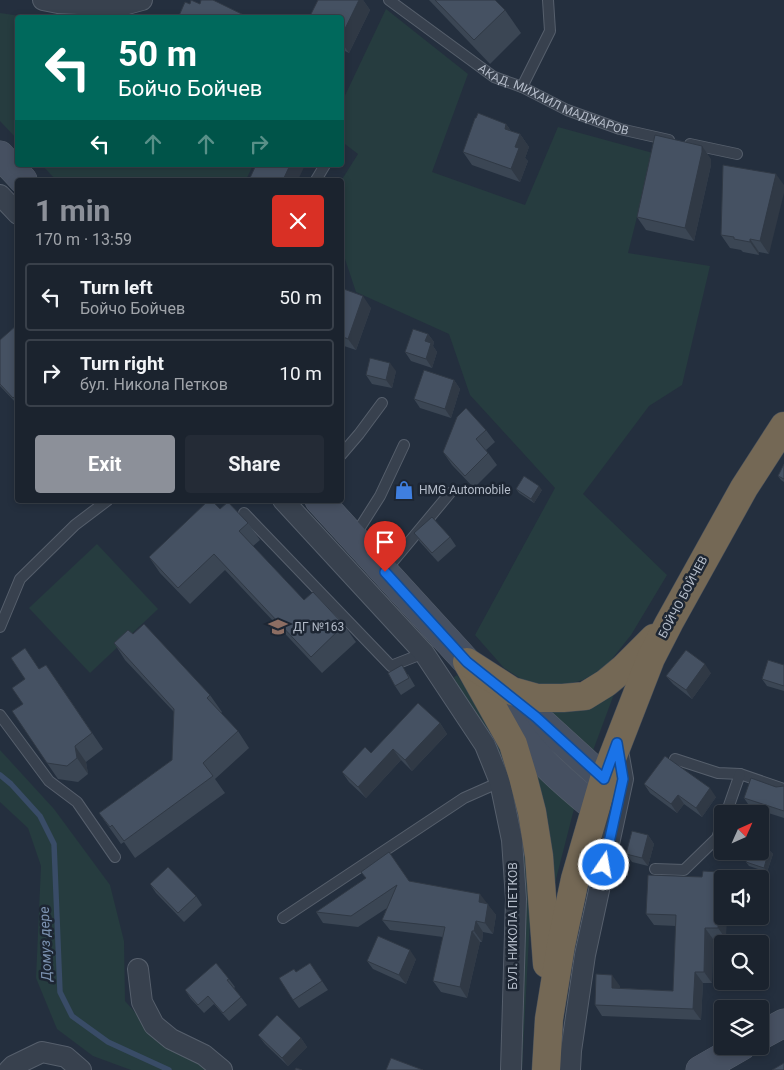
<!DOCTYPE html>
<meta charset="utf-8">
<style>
body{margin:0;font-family:Roboto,sans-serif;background:#242b36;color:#f1f3f6;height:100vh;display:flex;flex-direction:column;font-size:19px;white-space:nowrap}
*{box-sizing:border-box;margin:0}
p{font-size:16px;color:#a0a4aa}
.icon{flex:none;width:28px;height:28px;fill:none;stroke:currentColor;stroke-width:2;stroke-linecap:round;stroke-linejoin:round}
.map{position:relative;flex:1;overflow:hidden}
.drawer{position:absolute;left:15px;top:178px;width:329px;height:325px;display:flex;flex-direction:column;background:#1b232e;border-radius:5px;box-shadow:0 2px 8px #0003,0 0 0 1px #39404a}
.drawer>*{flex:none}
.banner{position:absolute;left:15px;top:15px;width:329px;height:152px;border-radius:5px;box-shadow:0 2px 8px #0003,0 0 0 1px #39404a;background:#00695c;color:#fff;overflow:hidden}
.needle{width:32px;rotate:45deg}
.controls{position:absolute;left:714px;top:805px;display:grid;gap:10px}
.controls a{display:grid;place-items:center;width:55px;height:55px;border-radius:5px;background:#1b232e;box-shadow:0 2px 8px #0003,0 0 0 1px #39404a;font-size:25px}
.pin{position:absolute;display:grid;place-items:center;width:42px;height:42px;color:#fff;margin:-51px -21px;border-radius:50% 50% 50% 0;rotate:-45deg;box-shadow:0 0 5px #0007}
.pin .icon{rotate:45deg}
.me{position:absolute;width:55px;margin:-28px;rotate:12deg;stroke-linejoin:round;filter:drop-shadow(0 0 4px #0008)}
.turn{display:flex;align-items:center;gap:18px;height:105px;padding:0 20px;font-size:22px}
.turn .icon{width:65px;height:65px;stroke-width:2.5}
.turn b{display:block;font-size:35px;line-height:42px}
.lanes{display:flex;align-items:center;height:48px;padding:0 20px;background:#0003;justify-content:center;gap:25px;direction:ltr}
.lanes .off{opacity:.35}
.round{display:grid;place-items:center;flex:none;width:52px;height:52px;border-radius:5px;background:#242b36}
.summary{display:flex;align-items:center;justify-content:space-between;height:85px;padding:0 20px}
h1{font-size:30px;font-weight:700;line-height:38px;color:#8c9099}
.action{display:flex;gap:10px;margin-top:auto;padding:10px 20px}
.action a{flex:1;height:58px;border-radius:5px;background:#8c9099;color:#fff;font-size:20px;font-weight:700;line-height:58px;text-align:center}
.action a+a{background:#242b36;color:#f1f3f6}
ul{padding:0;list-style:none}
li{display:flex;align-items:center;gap:15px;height:68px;margin:0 10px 8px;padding:0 10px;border:2px solid #39404a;border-radius:5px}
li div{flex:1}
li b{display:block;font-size:19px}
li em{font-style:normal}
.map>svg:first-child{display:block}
.green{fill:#263c3f}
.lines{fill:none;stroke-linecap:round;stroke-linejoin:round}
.stream{stroke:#394c67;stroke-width:5.5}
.lane-casing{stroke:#565f6c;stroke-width:12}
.street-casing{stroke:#565f6c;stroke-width:22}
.secondary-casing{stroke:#565f6c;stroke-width:29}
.highway-casing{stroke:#434c59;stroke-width:29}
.lane{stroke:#38414e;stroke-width:10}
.street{stroke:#38414e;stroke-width:20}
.secondary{stroke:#465061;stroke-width:28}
.highway{stroke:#746855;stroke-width:28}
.wall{fill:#3b4654}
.shaded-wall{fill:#303945}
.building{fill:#455162;stroke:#303945}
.route-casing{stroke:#114b97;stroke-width:12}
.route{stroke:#1a73e8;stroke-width:9}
.labels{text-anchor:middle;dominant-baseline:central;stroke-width:5;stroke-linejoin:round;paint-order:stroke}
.street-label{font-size:12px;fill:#b4bcc9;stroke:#1d2633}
.poi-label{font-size:12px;fill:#b4bcc9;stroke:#1d2633;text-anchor:start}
.water-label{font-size:14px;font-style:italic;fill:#7c92b1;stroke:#1d2633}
</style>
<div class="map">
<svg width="784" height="1070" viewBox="0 0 784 1070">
<rect width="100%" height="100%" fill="#242f3e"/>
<g class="green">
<polygon points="386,9 468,74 432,172 525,205 558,127 653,153 628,253 710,266 682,385 649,406 583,494 667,575 631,635 604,669 583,680 559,687 526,682 504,668 475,635 555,488 470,395 449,334 356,292 341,247 341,181 358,154 341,141 341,104"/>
<polygon points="0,13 27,17 18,18 17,139 0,121"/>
<polygon points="42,165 253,165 246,180 56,180"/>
<polygon points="97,544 158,609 90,673 29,608"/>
<polygon points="457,675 486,719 507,764 525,827 531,899 522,1070 514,1070 520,867 453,678"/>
<polygon points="617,686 591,756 534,706"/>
<polygon points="0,750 54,809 110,885 124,941 125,1001 156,1036 195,1058 208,1070 131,1070 93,1056 57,1029 36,978 41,866 28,828 0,802"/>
<polygon points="530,761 575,805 555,883 548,821"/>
</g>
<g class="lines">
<polyline class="stream" points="0,775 11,784 40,816 54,844 60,992 72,1016 108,1042 169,1070"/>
<g class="lane-casing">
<g id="lane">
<path id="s1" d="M389,0l105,77 28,10 45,23 53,19 49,11"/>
<polyline points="522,87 550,31 548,0"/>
<polyline points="690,144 737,154"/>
<polyline points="316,180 325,165"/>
<polyline points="341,455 359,434 382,403"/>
<polyline points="244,513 391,666 424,653"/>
<polyline points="354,537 380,496 404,445"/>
<polyline points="385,571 450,493"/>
<polyline points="0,627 20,579 75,525 108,500"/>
<polyline points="0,715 49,781 77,802 115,857"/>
<polyline points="675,759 718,773 740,774 784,789"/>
<polyline points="726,814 740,774"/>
<polyline points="655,869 684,870 717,838 722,824"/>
<polyline points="283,918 464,798 500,782"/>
</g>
</g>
<g class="street-casing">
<g id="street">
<polyline points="43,0 58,3 120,6 142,0"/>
<polyline points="0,195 18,214"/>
<polyline points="283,500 424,653 485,745 500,782 512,840 516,899 511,1070"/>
<polyline points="138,969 142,1002 154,1025 171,1039 204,1055 222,1070"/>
<polyline points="9,1070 13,1066 42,1052 66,1057 81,1070"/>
<polyline points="570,1070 571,1051 585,955 623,779 617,745"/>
</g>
</g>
<g class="secondary-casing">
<g id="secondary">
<polyline points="0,155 23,180"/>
<polyline points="319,500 467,662 481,681"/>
<polyline points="498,686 536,717 604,779"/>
<path d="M505,714c11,15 21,30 34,43 17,19 37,35 56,51"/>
<polyline points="760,1036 784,1023"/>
<polyline points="700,1070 742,1046"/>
</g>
</g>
<g class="highway-casing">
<g id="highway">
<polyline points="467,662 513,744 523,777 532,812 539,856 547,964"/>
<polyline points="470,664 512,691 537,698 563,698 585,696 606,683 624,668 654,638"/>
<polyline points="546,1070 549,1019 561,945 575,879 604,779 651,658 669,623 744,488 784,426"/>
</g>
</g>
<use href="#lane" class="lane"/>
<use href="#street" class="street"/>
<use href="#secondary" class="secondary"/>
<use href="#highway" class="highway"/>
</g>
<g class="wall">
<polygon points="318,0 363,0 370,10 349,53 341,49 341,18"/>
<polygon points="429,0 495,0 505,10 521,33 490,64"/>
<polygon points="506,124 511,131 520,134 529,147 525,158 528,161 520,182 472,165 463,152"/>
<polygon points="711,159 711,165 694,241 646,230 637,217"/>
<polygon points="723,165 769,254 759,252 759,255 743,252 741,250 730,248 721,235"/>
<polygon points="341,288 371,308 356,350 341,345"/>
<polygon points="18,324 18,405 0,386 0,340"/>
<polygon points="428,334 434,342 433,346 437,352 432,368 411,361 405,352"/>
<polygon points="396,371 392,388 372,384 366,375"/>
<polygon points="454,380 460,389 451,418 420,408 414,399"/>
<polygon points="486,430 495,442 486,450 497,465 474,488 452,465 443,452"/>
<polygon points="784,464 784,482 781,480 778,476"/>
<polygon points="516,489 542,490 534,503 519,493"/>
<polygon points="220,509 248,523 260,540 253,546 304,600 344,625 356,642 322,673 225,570 190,604 160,573 149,557"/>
<polygon points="414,533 450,537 456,546 438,562 420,542"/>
<polygon points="133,634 210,695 222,712 221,713 238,731 249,748 215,779 225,793 135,858 124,842 121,844 99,813 172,760 174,712 125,660 114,643"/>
<polygon points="784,665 784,691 767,686 762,679"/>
<polygon points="39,669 57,681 103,749 86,762 88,774 78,782 58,779 47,763"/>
<polygon points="711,673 692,699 673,684 666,676"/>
<polygon points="408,674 415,686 401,695 395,686"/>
<polygon points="440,723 447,734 412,771 401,760 366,798 349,782 342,772 371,753"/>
<polygon points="644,784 716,797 702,817 684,804 677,813 650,793"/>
<polygon points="784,786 784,818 750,807 744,798 776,787"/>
<polygon points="648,835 654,844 648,866 632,862 626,854"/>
<polygon points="769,850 773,854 767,872 749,866 746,862"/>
<polygon points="720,872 725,879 722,879 726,939 713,939 712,983 703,983 701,1020 602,1016 595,1005 620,986 620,988 673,991 676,926 654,925 646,914 702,877"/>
<polygon points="409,881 487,904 496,915 493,934 483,932 482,942 480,942 467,998 441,992 433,981 443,937 390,930 382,920 387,908 358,927 323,923 316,912"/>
<polygon points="150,884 196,896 202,905 184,922 156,893"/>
<polygon points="416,959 406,984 373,969 367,961"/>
<polygon points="310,963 328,990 299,1008 293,1000 296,972"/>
<polygon points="229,979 235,987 234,988 247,1005 229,1021 214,1004 204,1013 191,999 185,990"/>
<polygon points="258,1035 301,1038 307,1047 288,1066 265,1044"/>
</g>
<g class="shaded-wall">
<polygon points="359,0 363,0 370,10 349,53 341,42 341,37"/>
<polygon points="506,124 515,137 505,129"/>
<polygon points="520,134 529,147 525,158 528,161 520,182 511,169 515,147"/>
<polygon points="702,146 711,159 711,165 694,241 685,228"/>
<polygon points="290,165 305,165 298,180 283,180"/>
<polygon points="776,174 784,185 784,193 769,254 760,241"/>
<polygon points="750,239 759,252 759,255 750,242"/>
<polygon points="363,296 371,308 356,350 348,339"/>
<polygon points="428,334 434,342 433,346 437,352 432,368 426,359 425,341"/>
<polygon points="390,363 396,371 392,388 386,380"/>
<polygon points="454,380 460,389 451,418 445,409"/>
<polygon points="539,486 542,490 534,503 531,499"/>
<polygon points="705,664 711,673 692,699 686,690"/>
<polygon points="440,723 447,734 412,771 405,760"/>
<polygon points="75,746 86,762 88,774 77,758"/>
<polygon points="393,749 401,760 366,798 358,787"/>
<polygon points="710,788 716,797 702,817 696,808"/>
<polygon points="678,795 684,804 677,813 671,804"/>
<polygon points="648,835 654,844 648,866 642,858"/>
<polygon points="769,850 773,854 767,872 764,868"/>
<polygon points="720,872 725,879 722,879 722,916 727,916 726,939 718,928"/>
<polygon points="480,894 496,915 493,934 485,923 479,902"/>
<polygon points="476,921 483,932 482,942 474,931"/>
<polygon points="705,928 713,939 712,983 704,972"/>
<polygon points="472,931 480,942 467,998 460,987"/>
<polygon points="410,950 416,959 406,984 399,975"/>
<polygon points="695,972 703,983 701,1020 693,1009"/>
<polygon points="612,975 620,986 620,999 612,988"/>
<polygon points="301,1038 307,1047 288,1066 282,1058"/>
</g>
<g class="building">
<polygon points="191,0 200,4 201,0 213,0 250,18 178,18 185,2 190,4"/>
<polygon points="318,0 359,0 341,37 341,18 309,18"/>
<polygon points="435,0 495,0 505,10 474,40"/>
<polygon points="478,113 506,124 505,129 520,134 515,147 519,148 511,169 463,152 475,118 476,118"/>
<polygon points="655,135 702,146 702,152 685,228 637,217"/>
<polygon points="256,165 290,165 283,180 249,180"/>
<polygon points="723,165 776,174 760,241 750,239 750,242 734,239 734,237 721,235"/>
<polygon points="341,288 363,296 348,339 341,336"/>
<polygon points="18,324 18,393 13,398 0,384 0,340"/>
<polygon points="413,329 428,334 425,341 431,343 426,359 405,352"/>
<polygon points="370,358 390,363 386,380 366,375"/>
<polygon points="424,370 454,380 445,409 414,399"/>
<polygon points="466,408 486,430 476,439 488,453 465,476 443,452 457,417"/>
<polygon points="784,464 784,479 778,476"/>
<polygon points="524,476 539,486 531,499 516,489"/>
<polygon points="209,500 211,500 220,509 228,502 248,523 239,531 304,600 313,592 344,625 311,657 214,554 178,588 149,557"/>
<polygon points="432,517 450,537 432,553 414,533"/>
<polygon points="144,624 210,695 207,698 238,731 203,763 213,776 124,841 112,825 110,827 99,813 172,760 174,709 114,643 128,630 133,634"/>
<polygon points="25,648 39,669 46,665 92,733 75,746 77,758 67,766 47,763 12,711 23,704 12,688 25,679 11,658"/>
<polygon points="686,650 705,664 686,690 666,676"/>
<polygon points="768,660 784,665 784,686 762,679"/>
<polygon points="402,665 409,678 395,686 388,673"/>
<polygon points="418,703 440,723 405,760 393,749 358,787 342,772 365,747 371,753"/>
<polygon points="665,756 710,788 696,808 678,795 671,804 644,784"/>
<polygon points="751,778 776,787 784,786 784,811 744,798"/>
<polygon points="632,831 648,835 642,858 626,854"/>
<polygon points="760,847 769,850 764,868 746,862 750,851 760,851"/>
<polygon points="389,852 409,881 480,894 479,902 488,904 485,923 476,921 474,931 472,931 460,987 433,981 445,927 382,920 397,885 351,916 316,912 366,878 361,872"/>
<polygon points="168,867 196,896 178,913 150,884"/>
<polygon points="703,871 720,872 718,928 705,928 704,972 695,972 693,1009 595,1005 596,974 612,975 612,988 673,991 676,915 646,914 648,875 702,877"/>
<polygon points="378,936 410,950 399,975 367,961"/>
<polygon points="216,963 229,979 227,980 241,997 223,1013 208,996 198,1005 185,990"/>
<polygon points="310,963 322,981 293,1000 279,978 294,969 296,972"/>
<polygon points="277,1015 301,1038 282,1058 258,1035"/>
<polygon points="391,1058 423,1070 386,1070"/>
<polygon points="784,1063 784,1070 772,1070"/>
<polygon points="296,1068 302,1070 295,1070"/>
</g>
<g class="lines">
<g class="route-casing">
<polyline id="route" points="385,572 467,662 536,717 604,779 617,743 623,779 604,865"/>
</g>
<use href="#route" class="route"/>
</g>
<defs>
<g id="shop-bare" transform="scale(1.5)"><path d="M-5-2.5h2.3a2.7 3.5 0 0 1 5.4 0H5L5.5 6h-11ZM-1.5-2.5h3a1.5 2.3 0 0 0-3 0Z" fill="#3f7fe0" stroke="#1d2633" stroke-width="2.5" paint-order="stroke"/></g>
<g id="school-bare" transform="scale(1.5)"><path d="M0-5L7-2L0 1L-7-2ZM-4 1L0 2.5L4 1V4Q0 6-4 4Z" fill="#8d6e63" stroke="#1d2633" stroke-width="2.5" paint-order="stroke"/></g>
</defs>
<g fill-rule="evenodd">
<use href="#shop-bare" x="404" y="490"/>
<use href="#school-bare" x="278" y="627"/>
</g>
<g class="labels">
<g class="street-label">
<text stroke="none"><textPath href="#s1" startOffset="194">АКАД. МИХАИЛ МАДЖАРОВ</textPath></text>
<text transform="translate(683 597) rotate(-62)">БОЙЧО БОЙЧЕВ</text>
<text transform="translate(513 926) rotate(-90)">БУЛ. НИКОЛА ПЕТКОВ</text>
</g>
<g class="poi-label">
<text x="419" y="490">HMG Automobile</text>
<text x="293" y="627">ДГ №163</text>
</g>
<g class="water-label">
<text transform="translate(45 944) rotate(-92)">Домуз дере</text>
</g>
</g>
</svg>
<div class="controls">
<a><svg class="needle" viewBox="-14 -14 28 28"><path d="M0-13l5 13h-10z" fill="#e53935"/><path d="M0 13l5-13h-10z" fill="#a0a4aa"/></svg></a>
<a><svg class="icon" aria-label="sound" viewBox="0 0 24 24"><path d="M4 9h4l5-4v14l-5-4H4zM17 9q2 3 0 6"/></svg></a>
<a><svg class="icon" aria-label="search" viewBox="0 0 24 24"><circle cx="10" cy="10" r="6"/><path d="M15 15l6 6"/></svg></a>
<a><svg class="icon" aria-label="layers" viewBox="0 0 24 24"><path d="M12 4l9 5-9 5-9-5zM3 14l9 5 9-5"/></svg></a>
</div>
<div class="pin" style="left:385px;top:572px;background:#d93025"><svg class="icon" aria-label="arrive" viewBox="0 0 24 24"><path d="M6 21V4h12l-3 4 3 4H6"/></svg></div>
<svg class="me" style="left:604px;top:865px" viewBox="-20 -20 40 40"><circle r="17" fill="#1a73e8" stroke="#fff" stroke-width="3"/><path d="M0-11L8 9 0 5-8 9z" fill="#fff"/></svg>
<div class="banner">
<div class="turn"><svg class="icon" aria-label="left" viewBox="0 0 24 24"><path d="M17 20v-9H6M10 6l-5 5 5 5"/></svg><div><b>50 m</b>Бойчо Бойчев</div></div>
<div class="lanes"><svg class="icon" aria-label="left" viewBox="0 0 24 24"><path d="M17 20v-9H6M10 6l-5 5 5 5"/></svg><svg class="icon off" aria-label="ahead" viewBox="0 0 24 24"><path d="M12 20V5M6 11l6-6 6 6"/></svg><svg class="icon off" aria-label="ahead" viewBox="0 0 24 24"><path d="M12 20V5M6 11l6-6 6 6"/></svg><svg class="icon off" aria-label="right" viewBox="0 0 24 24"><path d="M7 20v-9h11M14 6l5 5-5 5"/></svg></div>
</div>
<section class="drawer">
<div class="summary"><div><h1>1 min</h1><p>170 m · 13:59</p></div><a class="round" style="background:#d93025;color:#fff"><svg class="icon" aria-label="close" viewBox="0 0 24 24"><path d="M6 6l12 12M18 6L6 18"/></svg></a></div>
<ul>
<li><svg class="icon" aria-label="left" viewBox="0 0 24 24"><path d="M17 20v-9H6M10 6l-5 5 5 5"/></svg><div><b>Turn left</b><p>Бойчо Бойчев</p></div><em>50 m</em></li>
<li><svg class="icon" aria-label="right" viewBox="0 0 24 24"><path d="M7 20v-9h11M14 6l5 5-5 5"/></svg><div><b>Turn right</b><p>бул. Никола Петков</p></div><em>10 m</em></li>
</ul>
<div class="action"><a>Exit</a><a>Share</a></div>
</section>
</div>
